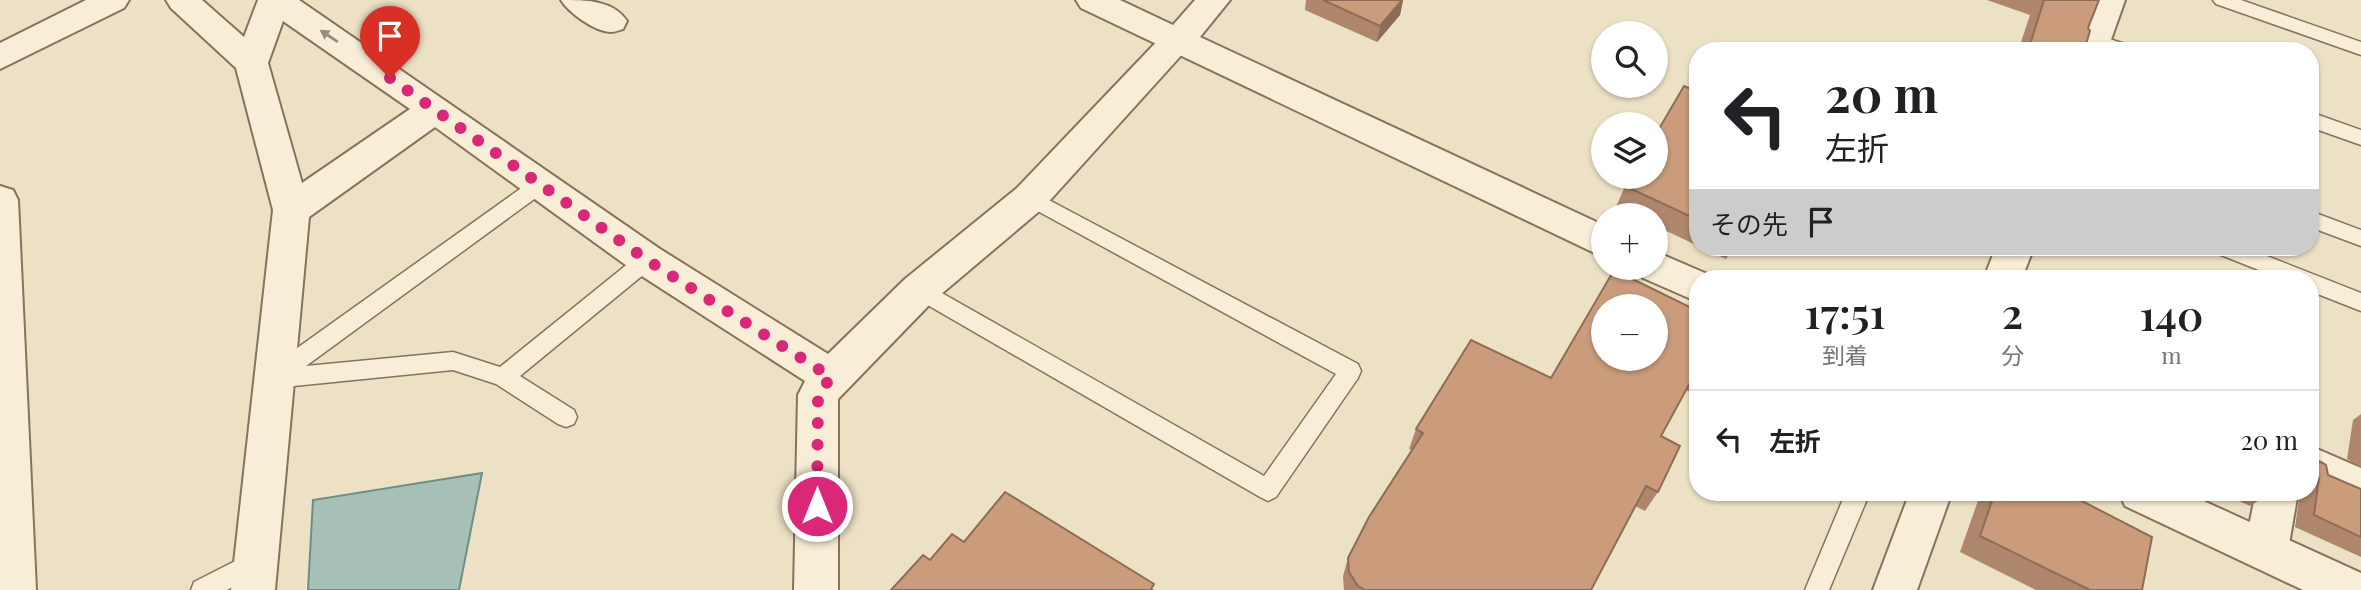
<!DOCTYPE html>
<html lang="ja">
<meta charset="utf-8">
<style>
body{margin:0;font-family:"Playfair Display","Noto Sans JP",serif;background:#f2f2f2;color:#202124;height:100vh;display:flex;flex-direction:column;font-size:26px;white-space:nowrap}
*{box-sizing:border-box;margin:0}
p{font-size:23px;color:#757577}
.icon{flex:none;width:38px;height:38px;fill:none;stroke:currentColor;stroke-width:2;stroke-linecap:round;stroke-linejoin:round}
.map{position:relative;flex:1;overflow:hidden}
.side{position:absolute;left:1689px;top:270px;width:630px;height:231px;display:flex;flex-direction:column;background:#fff;border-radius:28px;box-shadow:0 2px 5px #0004}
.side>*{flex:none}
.guide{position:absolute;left:1689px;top:42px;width:630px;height:214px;border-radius:28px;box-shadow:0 2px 5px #0004;background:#fff;color:#202124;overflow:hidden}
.tools{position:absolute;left:1591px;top:21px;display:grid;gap:14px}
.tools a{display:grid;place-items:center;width:77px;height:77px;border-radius:50%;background:#fff;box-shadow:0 2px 5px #0004;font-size:35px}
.pin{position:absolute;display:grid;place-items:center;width:60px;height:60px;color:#fff;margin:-72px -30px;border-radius:50% 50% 50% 0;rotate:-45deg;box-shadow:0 0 7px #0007}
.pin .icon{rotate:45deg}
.me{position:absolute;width:77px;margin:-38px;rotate:0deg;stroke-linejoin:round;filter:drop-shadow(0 0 5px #0008)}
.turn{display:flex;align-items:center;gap:24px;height:147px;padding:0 21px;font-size:32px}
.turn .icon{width:91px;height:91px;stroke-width:2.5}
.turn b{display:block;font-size:49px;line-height:60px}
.then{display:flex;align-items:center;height:66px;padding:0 21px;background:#0003;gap:14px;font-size:26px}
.eta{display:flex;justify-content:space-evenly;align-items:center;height:119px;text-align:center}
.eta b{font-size:42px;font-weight:600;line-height:49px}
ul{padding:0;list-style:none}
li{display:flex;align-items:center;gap:21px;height:98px;padding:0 21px;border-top:2px solid #e0e0e0}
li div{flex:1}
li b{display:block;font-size:26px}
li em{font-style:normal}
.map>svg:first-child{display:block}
.water{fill:#a6c0b8;stroke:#6d8e86;stroke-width:2}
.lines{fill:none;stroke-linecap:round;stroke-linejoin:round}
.service-casing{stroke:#87725b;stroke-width:3}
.minor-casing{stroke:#87725b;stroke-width:4}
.tertiary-casing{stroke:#87725b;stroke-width:4}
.service{fill:#f8eed8;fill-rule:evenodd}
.minor{fill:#f8eed8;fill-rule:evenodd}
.tertiary{fill:#f8eed8;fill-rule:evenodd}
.wall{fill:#ae866b}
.shaded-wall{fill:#8d6d57}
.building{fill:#ca9c7c;stroke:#8d6d57;stroke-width:2;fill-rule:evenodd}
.oneway{fill:#988c7c}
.route{stroke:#db2777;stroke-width:12;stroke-dasharray:0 21.6}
</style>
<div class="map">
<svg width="2361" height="590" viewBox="0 0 2361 590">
<rect width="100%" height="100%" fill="#ede1c5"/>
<polygon class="water" points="482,473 459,590 308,590 313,500"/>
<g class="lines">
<g class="service-casing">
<g id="service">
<polygon points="2213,0 2241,0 2361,42 2361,55 2216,4"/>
<path d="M2094,34l37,12 3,5c-15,0 -39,3 -49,-11l3,-5z"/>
<polygon points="2310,112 2361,130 2361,145 2310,127"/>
<polygon points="541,176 548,179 551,184 548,189 306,366 453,352 500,367 640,254 647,252 654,254 657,260 654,266 520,376 574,410 577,417 574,424 566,427 558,424 496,384 453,370 274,388 265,385 262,378 265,371 534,179"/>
<polygon points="1030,190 1358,364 1361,371 1358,378 1276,497 1268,501 1260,497 912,296 909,290 912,284 919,281 926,284 1264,476 1336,374 1023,203 1020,198 1023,193"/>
<polygon points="2310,211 2361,230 2361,246 2310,227"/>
<polygon points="2213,247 2244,247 2361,293 2361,311 2310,291 2310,278 2279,278 2216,253"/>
<polygon points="1846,492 1870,492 1829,590 1805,590"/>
<polygon points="257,550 265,553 269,561 265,569 227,590 191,590 194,582"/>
</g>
</g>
<g class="minor-casing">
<g id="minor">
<polygon points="86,0 129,0 124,8 0,69 0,43"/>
<path d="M166,0h36l42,37 14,-37h41l361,249 168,105 77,-75 112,-91 149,-156 12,-4 12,4 5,8 -152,168 -110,93 -95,98v191h-44l4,-195 7,-14 -171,-110 -199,-144 -126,90 -34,373h-44l42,-380 -37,-142 -65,-60zM283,21l127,88 -108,74 -34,-120z"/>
<path d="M561,0c25,0 52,0 66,21l-4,8c-4,1 -8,3 -12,3 -16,0 -43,-20 -50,-32z"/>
<polygon points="2093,0 2125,0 2107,51 2073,51"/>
<polygon points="0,186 13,190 18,200 36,590 0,590"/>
<polygon points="1996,247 2034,247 2022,278 1984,278"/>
<polygon points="2310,446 2361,468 2361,507 2310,485"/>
<polygon points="1910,492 1952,492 1917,590 1873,590"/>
<polygon points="2256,492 2298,492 2288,550 2281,564 2266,570 2251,564 2244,550"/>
</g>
</g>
<g class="tertiary-casing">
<g id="tertiary">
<polygon points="1076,0 1120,0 1173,25 1195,0 1230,0 1200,37 1603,225 1603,257 1081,8"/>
<polygon points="1656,252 1712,276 1713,278 1698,278 1698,302 1643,278 1637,268 1656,268"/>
<polygon points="2119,492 2184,492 2361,573 2361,590 2303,590 2125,506"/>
</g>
</g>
<use href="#service" class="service"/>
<use href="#minor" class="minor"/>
<use href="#tertiary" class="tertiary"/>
</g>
<g class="wall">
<polygon points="1306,0 1403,0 1400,15 1377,42 1305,10"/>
<polygon points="1987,0 2099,0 2088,28 2084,51 2018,51 2030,15"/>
<polygon points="1698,92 1698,246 1656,226 1656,215 1632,215 1616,207 1625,186"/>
<polygon points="1699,247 1733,247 1726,259"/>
<polygon points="1698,311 1698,396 1686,390 1661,436 1658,492 1645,511 1635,506 1591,590 1344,590 1343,576 1348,558 1412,450 1409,449 1416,429 1551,378"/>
<polygon points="2361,414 2361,467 2347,459 2353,420"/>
<polygon points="2310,460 2316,463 2319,461 2328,475 2361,489 2361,557 2295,527 2300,492 2310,492"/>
<polygon points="1981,492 2080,492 2078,499 2142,590 2036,590 1960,552"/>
<polygon points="2219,492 2270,492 2269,494 2250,506"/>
</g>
<polygon class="shaded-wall" points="1402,0 1403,0 1400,15 1377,42 1380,26"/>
<g class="building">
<polygon points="1323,0 1402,0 1380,26"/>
<polygon points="2044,0 2099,0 2088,28 2090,31 2084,51 2028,51"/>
<polygon points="1684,86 1698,92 1698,220 1625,186 1630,177 1656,177 1656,134"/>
<path d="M1614,270l84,41v57l-37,68 19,10 -22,46 -12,-6 -55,104h-226l-7,-4 -9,-14 -1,-14 21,-41 54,-84 -7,-4 55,-89 80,38zM1603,306h53v53h-53z"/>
<polygon points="2310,460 2318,464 2319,461 2326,465 2328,475 2361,489 2361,537 2314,515 2319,478 2310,478"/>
<polygon points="1005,492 1154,584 1151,589 1153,590 891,590 923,555 930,560 952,534 964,542"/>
<polygon points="1995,492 2080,492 2078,499 2152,537 2142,590 2090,590 1980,536"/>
</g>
<defs><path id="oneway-solid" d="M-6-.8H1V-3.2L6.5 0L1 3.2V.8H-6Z" transform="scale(1.75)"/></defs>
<use class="oneway" href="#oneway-solid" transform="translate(329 36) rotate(-146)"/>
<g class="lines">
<polyline class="route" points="390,78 647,260 831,377 818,395 817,506"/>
</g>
</svg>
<div class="tools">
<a><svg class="icon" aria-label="search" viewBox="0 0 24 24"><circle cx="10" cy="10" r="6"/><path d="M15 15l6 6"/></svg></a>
<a><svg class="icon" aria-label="layers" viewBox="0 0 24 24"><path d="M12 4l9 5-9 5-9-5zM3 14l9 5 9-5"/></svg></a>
<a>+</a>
<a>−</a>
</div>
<div class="pin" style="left:390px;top:78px;background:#d93025"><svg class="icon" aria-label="arrive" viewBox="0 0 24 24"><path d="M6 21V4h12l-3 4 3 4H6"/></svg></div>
<svg class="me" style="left:817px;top:506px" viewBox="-20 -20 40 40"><circle r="17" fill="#db2777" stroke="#fff" stroke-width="3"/><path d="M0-11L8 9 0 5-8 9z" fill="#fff"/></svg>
<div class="guide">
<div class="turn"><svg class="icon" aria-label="left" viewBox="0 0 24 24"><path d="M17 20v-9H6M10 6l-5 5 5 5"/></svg><div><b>20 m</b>左折</div></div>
<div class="then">その先<svg class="icon" aria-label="arrive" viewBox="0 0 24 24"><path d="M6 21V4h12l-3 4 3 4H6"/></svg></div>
</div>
<section class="side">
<div class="eta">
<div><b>17:51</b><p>到着</p></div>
<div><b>2</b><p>分</p></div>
<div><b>140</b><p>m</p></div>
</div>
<ul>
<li><svg class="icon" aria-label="left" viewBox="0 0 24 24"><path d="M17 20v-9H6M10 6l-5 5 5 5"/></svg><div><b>左折</b></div><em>20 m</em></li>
</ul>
</section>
</div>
